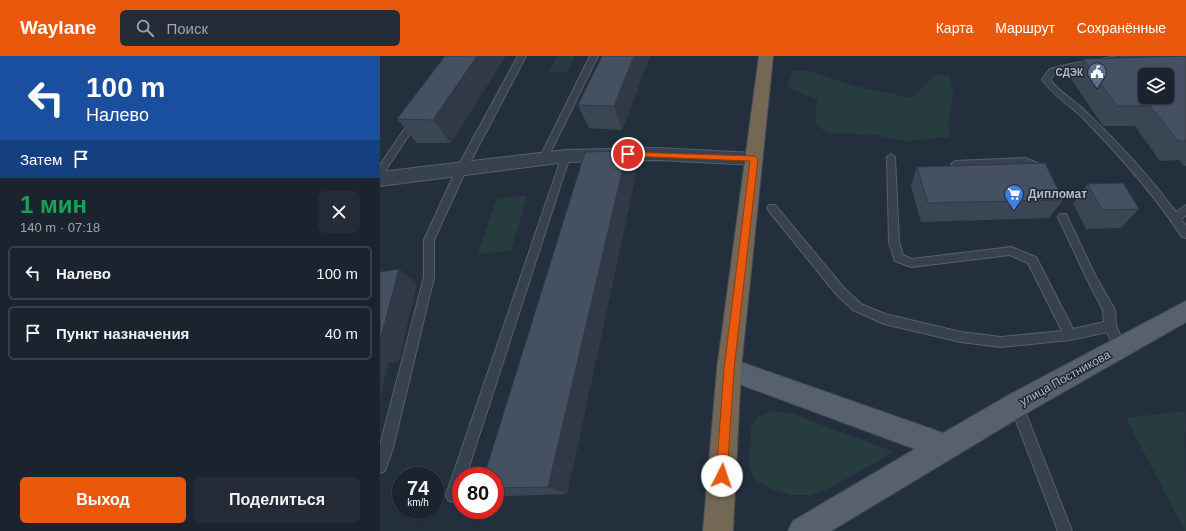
<!DOCTYPE html>
<html lang="ru">
<meta charset="utf-8">
<style>
body{margin:0;font-family:Helvetica,sans-serif;background:#242b36;color:#f1f3f6;height:100vh;display:flex;flex-direction:column;font-size:15px;white-space:nowrap}
*{box-sizing:border-box;margin:0}
p{font-size:13px;color:#a0a4aa}
.icon{flex:none;width:22px;height:22px;fill:none;stroke:currentColor;stroke-width:2;stroke-linecap:round;stroke-linejoin:round}
.map{position:relative;flex:1;overflow:hidden}
.details{display:flex;flex-direction:column;background:#1b232e;width:380px}
.details>*{flex:none}
.guide{background:#1a4fa0;color:#fff;overflow:hidden}
.controls{position:absolute;left:758px;top:12px;display:grid;gap:8px}
.controls a{display:grid;place-items:center;width:36px;height:36px;border-radius:6px;background:#1b232e;box-shadow:0 1px 3px #0004,0 0 0 1px #39404a;font-size:20px}
.speed{position:absolute;left:12px;top:411px;display:flex;gap:8px;font-size:20px;font-weight:700;text-align:center}
.speed>*{display:grid;place-content:center;width:52px;height:52px;border-radius:50%;background:#1b232e;box-shadow:0 1px 3px #0004,0 0 0 1px #39404a;line-height:1}
.speed small{font-size:10px;font-weight:400}
.speed .limit{border:6px solid #d22;background:#fff;color:#111}
.pin{position:absolute;display:grid;place-items:center;width:34px;height:34px;color:#fff;margin:-17px;border:2px solid #fff;border-radius:50%;box-shadow:0 1px 4px #0007}
.me{position:absolute;width:44px;margin:-22px;rotate:4deg;stroke-linejoin:round;filter:drop-shadow(0 0 3px #0008)}
.turn{display:flex;align-items:center;gap:14px;height:84px;padding:0 20px;font-size:18px}
.turn .icon{width:52px;height:52px;stroke-width:2.5}
.turn b{display:block;font-size:28px;line-height:34px}
.then{display:flex;align-items:center;height:38px;padding:0 20px;background:#0003;gap:8px;font-size:15px}
.round{display:grid;place-items:center;flex:none;width:42px;height:42px;border-radius:6px;background:#242b36}
.overview{display:flex;align-items:center;justify-content:space-between;height:68px;padding:0 20px}
h1{font-size:24px;font-weight:600;line-height:30px;color:#1e9e55}
.button{display:flex;gap:8px;margin-top:auto;padding:8px 20px}
.button a{flex:1;height:46px;border-radius:6px;background:#ea580c;color:#fff;font-size:16px;font-weight:600;line-height:46px;text-align:center}
.button a+a{background:#242b36;color:#f1f3f6}
ul{padding:0;list-style:none}
li{display:flex;align-items:center;gap:12px;height:54px;margin:0 8px 6px;padding:0 12px;border:2px solid #39404a;border-radius:6px}
li div{flex:1}
li b{display:block;font-size:15px}
li em{font-style:normal}
header{display:flex;align-items:center;gap:24px;box-sizing:border-box;height:56px;padding:0 20px;background:#ea580c;color:#fff}
header strong{font-size:19px}
nav{display:flex;gap:22px;margin-inline-start:auto;font-size:14px}
.search{width:280px;height:36px;background:#242b36;display:flex;align-items:center;gap:10px;box-sizing:border-box;padding:0 14px;border-radius:6px;color:#a0a4aa;font-size:15px}
main{display:flex;flex:1;min-height:0}
.map>svg:first-child{display:block}
.green{fill:#263c3f}
.lines{fill:none;stroke-linecap:round;stroke-linejoin:round}
.lane-casing{stroke:#565f6c;stroke-width:2}
.street-casing{stroke:#565f6c;stroke-width:2}
.primary-casing{stroke:#414a57;stroke-width:2}
.highway-casing{stroke:#434c59;stroke-width:2}
.lane{fill:#38414e;fill-rule:evenodd}
.street{fill:#38414e;fill-rule:evenodd}
.primary{fill:#56606e;fill-rule:evenodd}
.highway{fill:#746855;fill-rule:evenodd}
.wall{fill:#3b4654}
.shaded-wall{fill:#303945}
.building{fill:#455162;stroke:#303945;fill-rule:evenodd}
.route{fill:#ea580c;stroke:#983908}
.labels{text-anchor:middle;dominant-baseline:central;stroke-width:3;stroke-linejoin:round;paint-order:stroke}
.far-poi-label{font-size:10px;font-weight:bold;fill:#b4bcc9;stroke:#1d2633;text-anchor:end}
.poi-label{font-size:12px;font-weight:bold;fill:#b4bcc9;stroke:#1d2633;text-anchor:start}
.street-label{font-size:12px;fill:#b4bcc9;stroke:#1d2633}
</style>
<header>
<strong>Waylane</strong>
<div class="search"><svg class="icon" aria-label="search" viewBox="0 0 24 24"><circle cx="10" cy="10" r="6"/><path d="M15 15l6 6"/></svg>Поиск</div>
<nav><a>Карта</a><a>Маршрут</a><a>Сохранённые</a></nav>
</header>
<main>
<section class="details">
<div class="guide">
<div class="turn"><svg class="icon" aria-label="left" viewBox="0 0 24 24"><path d="M17 20v-9H6M10 6l-5 5 5 5"/></svg><div><b>100 m</b>Налево</div></div>
<div class="then">Затем<svg class="icon" aria-label="arrive" viewBox="0 0 24 24"><path d="M6 21V4h12l-3 4 3 4H6"/></svg></div>
</div>
<div class="overview"><div><h1>1 мин</h1><p>140 m · 07:18</p></div><a class="round"><svg class="icon" aria-label="close" viewBox="0 0 24 24"><path d="M6 6l12 12M18 6L6 18"/></svg></a></div>
<ul>
<li><svg class="icon" aria-label="left" viewBox="0 0 24 24"><path d="M17 20v-9H6M10 6l-5 5 5 5"/></svg><div><b>Налево</b></div><em>100 m</em></li>
<li><svg class="icon" aria-label="arrive" viewBox="0 0 24 24"><path d="M6 21V4h12l-3 4 3 4H6"/></svg><div><b>Пункт назначения</b></div><em>40 m</em></li>
</ul>
<div class="button"><a>Выход</a><a>Поделиться</a></div>
</section>
<div class="map">
<svg width="806" height="475" viewBox="0 0 806 475">
<rect width="100%" height="100%" fill="#242f3e"/>
<g class="green">
<polygon points="177,0 195,0 187,16 169,16"/>
<polygon points="412,14 429,15 474,30 532,42 556,18 570,20 573,38 568,66 569,81 525,85 495,79 447,77 435,67 437,44 407,31"/>
<polygon points="147,140 131,195 98,198 117,142"/>
<polygon points="393,355 410,357 514,396 450,432 430,439 411,439 392,433 377,425 369,412 371,370 379,360"/>
<polygon points="805,355 806,475 805,475 746,362"/>
</g>
<g class="lines">
<g class="lane-casing">
<g id="lane">
<polygon points="138,0 146,0 86,114 54,184 54,221 13,392 5,415 0,417 0,389 44,221 44,184 76,114"/>
<polygon points="210,0 218,0 167,103 163,106 160,105 159,103"/>
<path d="M738,0h60l8,2v4l-18,-4 -49,2 -48,8 -15,5 -6,6c9,14 25,21 36,33 33,31 63,64 90,100l10,-7v10l-5,4 5,7v12l-4,-1c-28,-43 -62,-81 -98,-118 -14,-14 -31,-23 -42,-40l8,-10 20,-5z"/>
<polygon points="35,61 39,64 3,118 0,119 0,109 32,62"/>
<polygon points="186,97 190,100 86,420 81,420 81,436 78,444 73,446 68,444 66,439 182,100"/>
<polygon points="511,98 515,101 519,186 523,199 532,203 631,191 656,201 693,273 724,266 723,254 706,221 678,161 680,158 686,158 715,219 735,254 736,270 746,291 744,295 740,296 736,295 727,276 690,284 621,291 581,286 504,268 473,254 456,238 389,155 387,152 389,149 395,149 464,232 481,248 505,258 581,276 621,281 682,275 648,207 630,199 531,211 515,205 509,186 507,101"/>
<polygon points="645,102 662,109 667,118 665,120 659,120 655,113 644,108 575,111 571,108 575,105"/>
<polygon points="636,343 641,345 692,475 678,475 630,349 631,345"/>
</g>
</g>
<g class="street-casing">
<polygon id="street" points="278,92 374,97 380,99 383,103 380,107 374,109 278,104 186,106 0,130 0,116 186,94"/>
</g>
<g class="primary-casing">
<polygon id="primary" points="806,245 806,266 645,358 451,475 408,475 413,465 535,393 340,321 337,313 340,305 349,302 563,377 627,340"/>
</g>
<g class="highway-casing">
<polygon id="highway" points="379,0 393,0 361,313 353,475 323,475 337,313"/>
</g>
<use href="#lane" class="lane"/>
<use href="#street" class="street"/>
<use href="#primary" class="primary"/>
<use href="#highway" class="highway"/>
</g>
<g class="wall">
<polygon points="65,0 71,87 37,87 17,63"/>
<polygon points="222,0 270,0 242,74 209,72 198,49"/>
<polygon points="806,0 806,110 804,110 799,104 780,105 755,70 723,70 691,23 703,3"/>
<polygon points="247,95 256,118 187,438 126,440 115,437 115,420"/>
<polygon points="537,111 683,144 669,162 541,166 531,130"/>
<polygon points="708,128 759,153 741,172 706,173 693,147"/>
</g>
<g class="shaded-wall">
<polygon points="97,0 126,0 71,87 53,64"/>
<polygon points="254,0 270,0 242,74 234,50"/>
<polygon points="247,95 256,118 187,438 168,431"/>
<polygon points="19,213 37,227 19,305 8,307 0,342 0,285"/>
</g>
<g class="building">
<polygon points="65,0 97,0 53,64 17,63"/>
<polygon points="222,0 254,0 234,50 198,49"/>
<path d="M806,0v85h-8l-28,-35h-33l-34,-47zM765,19h22v22h-22z"/>
<polygon points="247,95 168,431 115,432 115,420 104,420 205,96"/>
<polygon points="665,107 683,144 548,147 537,111"/>
<polygon points="743,127 759,153 722,154 708,128"/>
<polygon points="19,213 0,285 0,216"/>
</g>
<polygon class="route" points="245,96 374,100 378,103 354,313 347,420 346,424 342,425 338,424 336,420 344,313 370,105 248,100 245,100"/>
<defs>
<g id="civic-pin" transform="scale(1)"><path d="M0 17L-7.5 6A9.5 9.5 0 1 1 7.5 6Z" fill="#5c6f8a" stroke="#1d2633"/><path d="M-.6-6.5H3V-4.5H.6V-3L4-1V1h2V6H-6V1h2V-1L-.6-3ZM-1.2 2.5V6h2.4V2.5Z" fill="#fff"/></g>
<g id="supermarket-pin" transform="scale(1)"><path d="M0 17L-7.5 6A9.5 9.5 0 1 1 7.5 6Z" fill="#3f7fe0" stroke="#1d2633"/><path d="M-6-5.5h2.5l.6 2H6L4.5 2H-2.5L-4.4-4H-6ZM-1.5 3.2a1.3 1.3 0 1 0 .1 0ZM3 3.2a1.3 1.3 0 1 0 .1 0Z" fill="#fff"/></g>
</defs>
<g fill-rule="evenodd">
<use href="#civic-pin" x="717" y="16"/>
<use href="#supermarket-pin" x="634" y="138"/>
</g>
<g class="labels">
<g class="far-poi-label">
<text x="703" y="16">СДЭК</text>
</g>
<g class="poi-label">
<text x="648" y="138">Дипломат</text>
</g>
<g class="street-label">
<text transform="translate(685 322) rotate(-29)">улица Постникова</text>
</g>
</g>
</svg>
<div class="controls">
<a><svg class="icon" aria-label="layers" viewBox="0 0 24 24"><path d="M12 4l9 5-9 5-9-5zM3 14l9 5 9-5"/></svg></a>
</div>
<div class="speed"><div>74<small>km/h</small></div><div class="limit">80</div></div>
<div class="pin" style="left:248px;top:98px;background:#d93025"><svg class="icon" aria-label="arrive" viewBox="0 0 24 24"><path d="M6 21V4h12l-3 4 3 4H6"/></svg></div>
<svg class="me" style="left:342px;top:420px" viewBox="-20 -20 40 40"><circle r="19" fill="#fff"/><path d="M0-13L10 11 0 6-10 11z" fill="#ea580c"/></svg>
</div>
</main>
